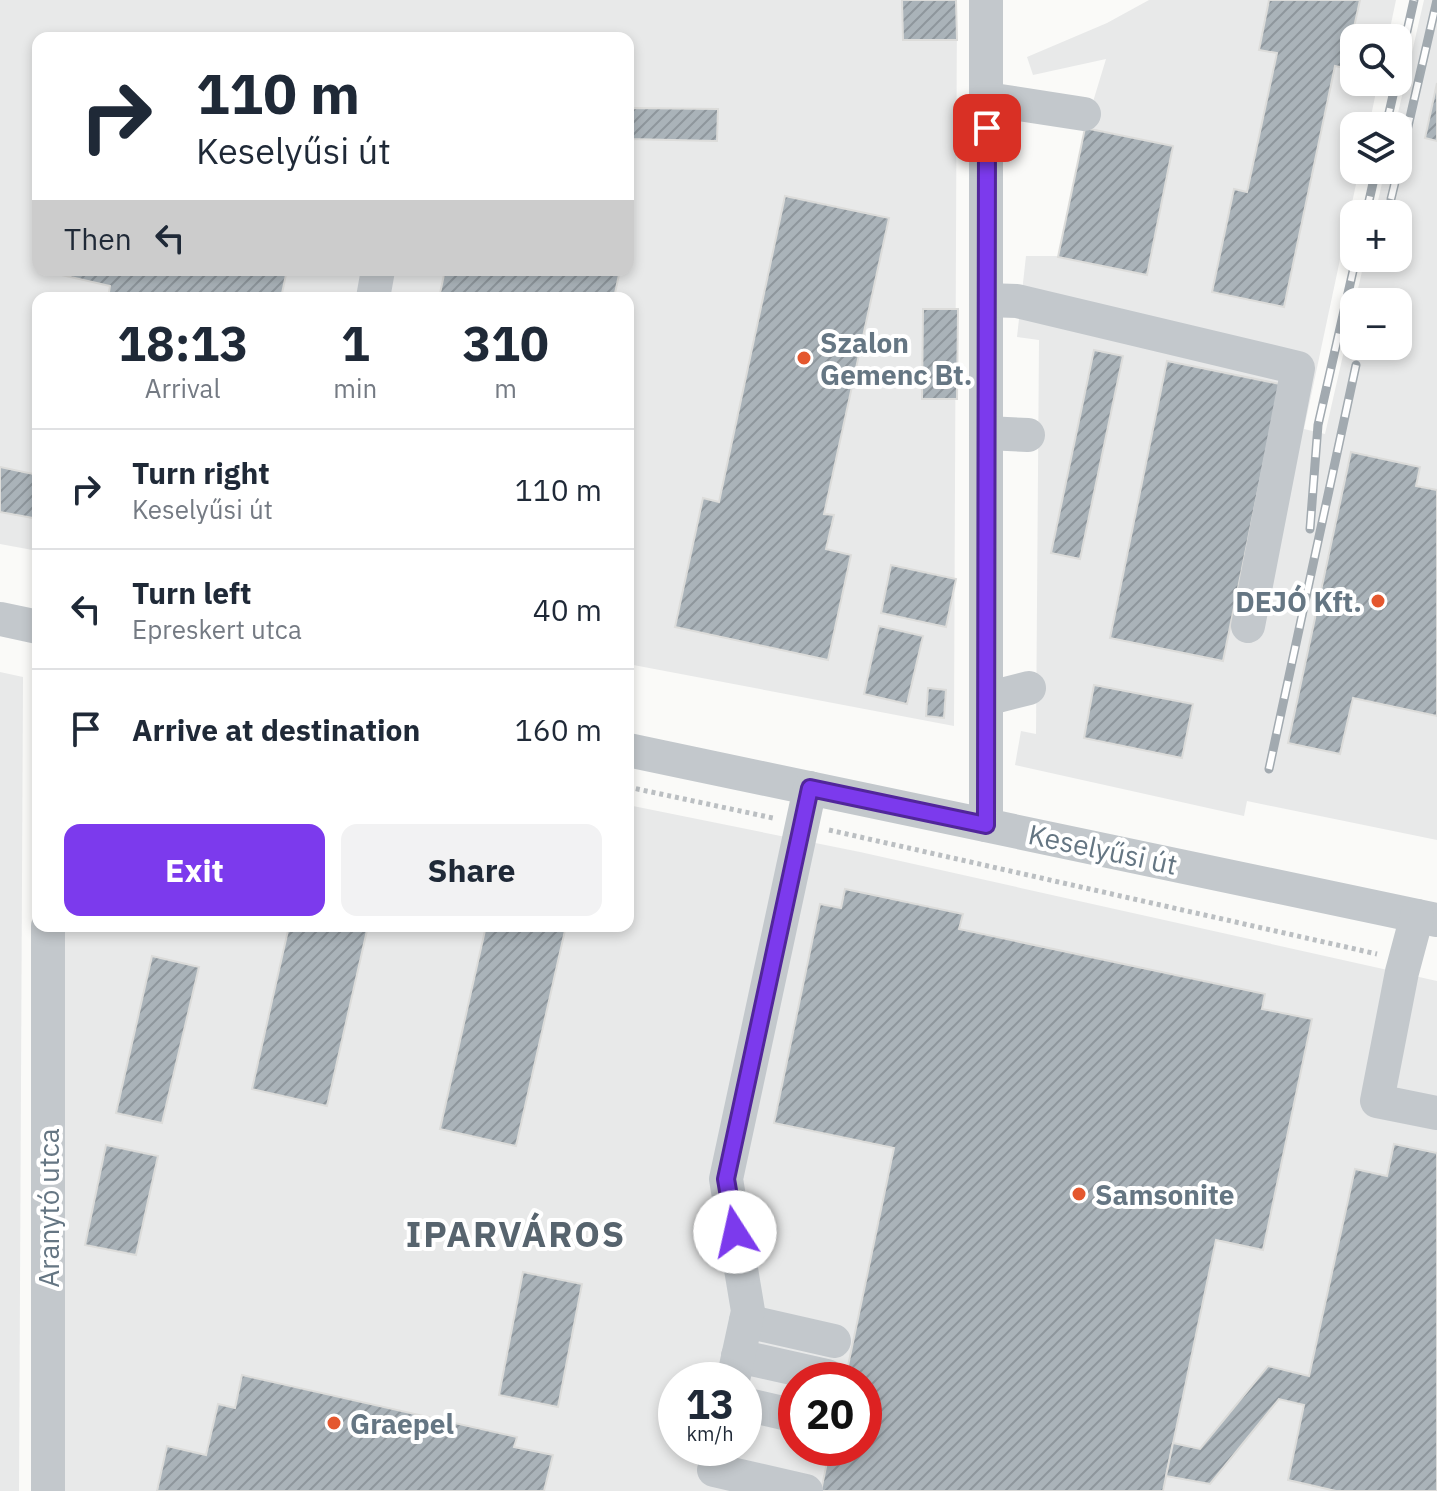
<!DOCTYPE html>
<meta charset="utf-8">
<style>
body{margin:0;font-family:"IBM Plex Sans",sans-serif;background:#f2f2f3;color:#1f2937;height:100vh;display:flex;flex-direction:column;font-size:30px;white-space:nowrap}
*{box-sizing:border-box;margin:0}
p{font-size:26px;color:#747a83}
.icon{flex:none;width:44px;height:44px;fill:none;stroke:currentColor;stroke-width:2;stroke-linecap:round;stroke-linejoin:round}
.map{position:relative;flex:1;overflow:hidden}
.side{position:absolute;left:32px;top:292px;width:602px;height:640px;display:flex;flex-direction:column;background:#fff;border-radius:16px;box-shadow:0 4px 12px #0003}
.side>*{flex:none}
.top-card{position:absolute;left:32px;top:32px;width:602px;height:244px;border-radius:16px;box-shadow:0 4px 12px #0003;background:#fff;color:#1f2937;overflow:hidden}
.buttons{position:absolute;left:1340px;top:24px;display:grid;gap:16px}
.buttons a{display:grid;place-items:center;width:72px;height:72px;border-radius:16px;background:#fff;box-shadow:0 4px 12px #0003;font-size:40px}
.speed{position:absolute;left:658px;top:1362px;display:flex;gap:16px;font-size:40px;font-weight:700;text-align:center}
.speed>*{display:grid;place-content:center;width:104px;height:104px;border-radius:50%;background:#fff;box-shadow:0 4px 12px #0003;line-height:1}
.speed small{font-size:20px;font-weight:400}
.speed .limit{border:12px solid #d22;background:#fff;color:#111}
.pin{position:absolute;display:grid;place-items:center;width:68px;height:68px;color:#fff;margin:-34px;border-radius:16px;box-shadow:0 4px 12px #0006}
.me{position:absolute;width:88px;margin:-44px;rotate:350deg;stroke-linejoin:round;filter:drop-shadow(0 0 6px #0008)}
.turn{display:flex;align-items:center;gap:28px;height:168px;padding:0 32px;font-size:36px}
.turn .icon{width:104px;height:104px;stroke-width:2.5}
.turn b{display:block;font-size:56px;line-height:68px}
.then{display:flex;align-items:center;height:76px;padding:0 32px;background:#0003;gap:16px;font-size:30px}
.eta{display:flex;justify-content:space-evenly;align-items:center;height:136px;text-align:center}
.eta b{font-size:48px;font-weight:700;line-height:56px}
.primary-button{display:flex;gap:16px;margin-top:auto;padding:16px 32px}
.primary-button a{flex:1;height:92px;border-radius:16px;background:#7c3aed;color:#fff;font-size:32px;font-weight:700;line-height:92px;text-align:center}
.primary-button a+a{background:#f2f2f3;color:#1f2937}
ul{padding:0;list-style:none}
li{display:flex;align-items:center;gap:24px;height:120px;padding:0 32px;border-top:2px solid #e0e1e3}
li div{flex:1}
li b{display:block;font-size:30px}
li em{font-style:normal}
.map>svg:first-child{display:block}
.built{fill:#e8e9e9;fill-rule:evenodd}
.building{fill:url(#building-hatch);stroke:#dcdcda;stroke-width:2}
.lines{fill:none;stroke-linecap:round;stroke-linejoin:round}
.path{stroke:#bbbfc2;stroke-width:5;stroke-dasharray:4 4;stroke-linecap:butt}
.minor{stroke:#c3c8cc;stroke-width:34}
.rail-casing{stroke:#a2aab0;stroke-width:9}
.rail{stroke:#fff;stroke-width:6;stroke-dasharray:18;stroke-linecap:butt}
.route-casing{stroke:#51269a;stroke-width:20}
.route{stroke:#7c3aed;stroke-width:14}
.poi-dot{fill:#e4572e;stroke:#fff;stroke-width:3}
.labels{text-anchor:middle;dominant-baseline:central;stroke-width:8;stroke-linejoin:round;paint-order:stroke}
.poi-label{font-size:28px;font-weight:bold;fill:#657683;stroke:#fff;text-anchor:start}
.street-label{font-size:28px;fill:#657683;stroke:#fff}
.district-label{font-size:36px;font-weight:bold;letter-spacing:2px;fill:#57646e;stroke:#fff}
</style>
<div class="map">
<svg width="1437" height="1491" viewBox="0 0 1437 1491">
<defs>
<pattern id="building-hatch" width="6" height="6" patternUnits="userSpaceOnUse" patternTransform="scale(2)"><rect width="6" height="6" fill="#aab3b9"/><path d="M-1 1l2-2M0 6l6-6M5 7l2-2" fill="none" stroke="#8e969c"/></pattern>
</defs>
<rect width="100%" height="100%" fill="#fafaf8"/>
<g class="built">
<path d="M0,0h957l-3,726 -326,-62v-366h-590v253l-38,-7zM38,38h590v232h-590z"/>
<polygon points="1149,0 1396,0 1388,38 1354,38 1354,82 1378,82 1369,126 1354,126 1354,170 1359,170 1304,429 1325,434 1354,307 1354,346 1398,346 1398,302 1355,302 1365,258 1398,258 1398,214 1375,214 1385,170 1398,170 1398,126 1395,126 1424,0 1437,0 1437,840 1247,801 1244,816 1015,765 1021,731 1036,734 1039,340 1017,337 1026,256 1058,256 1085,128 1106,59 1033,75 1027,57 1107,23"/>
<polygon points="0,672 23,677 19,1491 0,1491"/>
<path d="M628,805l232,47 577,129v510h-1372l-2,-565h565zM676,1380h68v68h-68zM796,1380h68v68h-68z"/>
</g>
<g class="building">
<polygon points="902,0 956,0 957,40 903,40"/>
<polygon points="1269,0 1360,0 1345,68 1335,66 1284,307 1212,292 1234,189 1247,192 1277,53 1259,50"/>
<polygon points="1437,83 1437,141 1425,138"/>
<polygon points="628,108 718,109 717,141 628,139"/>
<polygon points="1085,128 1173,146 1147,275 1058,257"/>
<polygon points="785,196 889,218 824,514 834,515 826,549 851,555 828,660 675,627 703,498 719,502"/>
<polygon points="40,270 287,270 281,298 108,298 110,286"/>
<polygon points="445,270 620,270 614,298 439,298"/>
<polygon points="923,309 958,309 957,399 922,399"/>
<polygon points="1094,350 1123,356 1080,559 1051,553"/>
<polygon points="1167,361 1280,384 1223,661 1110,638"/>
<polygon points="1351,452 1420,467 1416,486 1437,490 1437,716 1353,698 1340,754 1288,743"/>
<polygon points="0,467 38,475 38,493 33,518 0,512"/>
<polygon points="891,565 956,579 946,627 881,613"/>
<polygon points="879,626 923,636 907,704 864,694"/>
<polygon points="1094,685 1193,704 1182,758 1084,738"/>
<polygon points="928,688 946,690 944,718 926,716"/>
<polygon points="845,889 963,914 959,929 1265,994 1262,1009 1312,1019 1263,1250 1216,1240 1163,1491 821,1491 830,1448 864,1448 864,1380 845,1380 894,1148 774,1123 820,904 841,908"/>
<polygon points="289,926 368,926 327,1106 252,1089"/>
<polygon points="486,926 566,926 516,1146 440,1129"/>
<polygon points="152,956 199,967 162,1123 116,1113"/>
<polygon points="1394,1144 1437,1153 1437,1491 1336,1491 1288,1480 1304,1405 1279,1399 1210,1484 1166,1476 1173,1443 1200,1449 1268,1366 1309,1376 1355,1169 1387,1176"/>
<polygon points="106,1145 158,1156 136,1255 85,1245"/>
<polygon points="523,1272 582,1284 558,1407 499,1395"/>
<polygon points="242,1375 517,1437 514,1447 553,1455 544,1491 157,1491 167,1446 206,1455 218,1404 235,1408"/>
</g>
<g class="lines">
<g class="path">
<polyline points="628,787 773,818"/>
<polyline points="829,830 1377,954"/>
</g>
<g class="minor">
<polyline points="986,0 986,825"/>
<polyline points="987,99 1084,114"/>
<polyline points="373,298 378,270"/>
<polyline points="986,300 1017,301 1298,368 1248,626"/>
<polyline points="986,433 1028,435"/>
<polyline points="0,619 38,627"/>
<polyline points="986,699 1029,688"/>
<polyline points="628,750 1437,920"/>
<polyline points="1417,916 1402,972 1377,1101 1437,1113"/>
<polyline points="48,926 48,1491"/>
<polyline points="746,1321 834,1341"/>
<polyline points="738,1356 827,1376"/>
<polyline points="733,1380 748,1311 726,1179 810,788"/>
<polyline points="744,1404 796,1416"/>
<polyline points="714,1470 806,1491"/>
</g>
<g class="rail-casing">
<g id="rail">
<polyline points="1398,71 1414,0"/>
<polyline points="1386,126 1396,82"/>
<polyline points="1398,170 1437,0"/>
<polyline points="1391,199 1398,170"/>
<polyline points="1366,214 1376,170"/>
<polyline points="1310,529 1318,425 1356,258"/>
<polyline points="1269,769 1356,365"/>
</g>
</g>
<use href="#rail" class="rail"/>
</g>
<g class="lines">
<g class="route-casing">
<polyline id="route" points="735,1232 726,1179 810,788 986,825 987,128"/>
</g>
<use href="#route" class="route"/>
</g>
<g class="poi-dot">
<circle cx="804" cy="358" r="8"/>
<circle cx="1378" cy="601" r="8"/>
<circle cx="1079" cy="1194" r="8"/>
<circle cx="334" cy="1423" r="8"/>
</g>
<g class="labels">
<g class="poi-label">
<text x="820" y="342">Szalon<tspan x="820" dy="32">Gemenc Bt.</tspan></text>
<text x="1362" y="601" text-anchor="end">DEJÓ Kft.</text>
<text x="1095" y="1194">Samsonite</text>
<text x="350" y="1423">Graepel</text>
</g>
<g class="street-label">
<text transform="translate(1103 849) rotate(12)">Keselyűsi út</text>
<text transform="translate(48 1208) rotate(-90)">Aranytó utca</text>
</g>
<g class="district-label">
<text x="516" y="1233">IPARVÁROS</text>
</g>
</g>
</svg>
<div class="buttons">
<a><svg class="icon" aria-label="search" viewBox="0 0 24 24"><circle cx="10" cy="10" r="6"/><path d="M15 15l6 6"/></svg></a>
<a><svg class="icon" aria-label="layers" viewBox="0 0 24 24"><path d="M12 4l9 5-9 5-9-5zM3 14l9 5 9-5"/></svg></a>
<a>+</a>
<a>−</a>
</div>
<div class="speed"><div>13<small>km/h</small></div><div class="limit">20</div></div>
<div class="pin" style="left:987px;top:128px;background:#d93025"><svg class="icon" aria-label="arrive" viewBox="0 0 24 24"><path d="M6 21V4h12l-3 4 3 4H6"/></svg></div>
<svg class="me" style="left:735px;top:1232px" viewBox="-20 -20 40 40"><circle r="19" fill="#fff"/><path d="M0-13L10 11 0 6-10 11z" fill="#7c3aed"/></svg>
<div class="top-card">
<div class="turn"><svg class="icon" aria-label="right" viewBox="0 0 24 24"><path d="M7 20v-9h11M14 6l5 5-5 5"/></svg><div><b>110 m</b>Keselyűsi út</div></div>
<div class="then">Then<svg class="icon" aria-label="left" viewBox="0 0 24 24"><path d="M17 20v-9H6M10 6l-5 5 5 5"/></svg></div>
</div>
<section class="side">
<div class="eta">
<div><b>18:13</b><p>Arrival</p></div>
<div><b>1</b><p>min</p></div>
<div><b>310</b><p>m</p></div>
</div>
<ul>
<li><svg class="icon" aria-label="right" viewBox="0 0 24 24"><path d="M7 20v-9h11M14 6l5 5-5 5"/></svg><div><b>Turn right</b><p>Keselyűsi út</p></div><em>110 m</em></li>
<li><svg class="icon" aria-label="left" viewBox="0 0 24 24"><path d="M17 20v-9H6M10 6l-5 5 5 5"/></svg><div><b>Turn left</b><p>Epreskert utca</p></div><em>40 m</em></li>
<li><svg class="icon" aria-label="arrive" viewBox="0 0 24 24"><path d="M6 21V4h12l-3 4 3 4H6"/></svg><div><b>Arrive at destination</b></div><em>160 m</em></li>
</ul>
<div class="primary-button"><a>Exit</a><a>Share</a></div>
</section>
</div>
